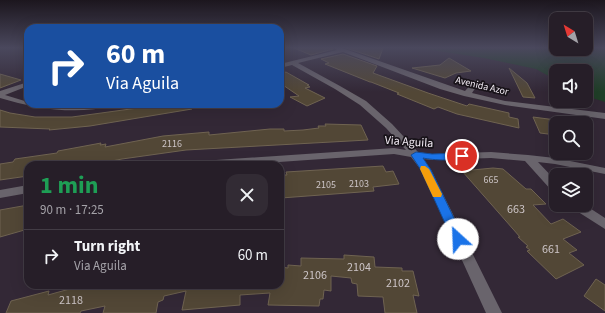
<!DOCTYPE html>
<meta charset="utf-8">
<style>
body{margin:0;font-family:"Source Sans 3",sans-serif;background:#322b34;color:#f1f3f6;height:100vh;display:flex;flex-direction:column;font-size:15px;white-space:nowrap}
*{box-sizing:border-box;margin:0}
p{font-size:13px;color:#a4a2a8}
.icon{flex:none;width:22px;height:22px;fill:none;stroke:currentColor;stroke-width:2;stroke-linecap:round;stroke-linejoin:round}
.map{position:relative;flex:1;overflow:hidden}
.sheet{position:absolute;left:24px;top:161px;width:260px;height:128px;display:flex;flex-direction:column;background:#261e28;border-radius:12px;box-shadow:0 4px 16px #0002,0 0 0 1px #423c45}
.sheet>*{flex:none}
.guide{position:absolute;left:24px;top:24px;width:260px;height:84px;border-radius:12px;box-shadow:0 4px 16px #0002,0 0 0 1px #423c45;background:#1a4fa0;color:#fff;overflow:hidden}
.needle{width:26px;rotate:322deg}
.fabs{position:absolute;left:549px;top:12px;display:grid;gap:8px}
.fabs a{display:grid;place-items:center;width:44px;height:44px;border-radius:8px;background:#261e28;box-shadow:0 4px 16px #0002,0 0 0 1px #423c45;font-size:20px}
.pin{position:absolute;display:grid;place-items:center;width:34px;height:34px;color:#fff;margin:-17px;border:2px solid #fff;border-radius:50%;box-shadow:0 1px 4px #0007}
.me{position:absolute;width:44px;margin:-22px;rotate:335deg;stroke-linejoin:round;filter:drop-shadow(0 0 3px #0008)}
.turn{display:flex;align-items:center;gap:14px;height:84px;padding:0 16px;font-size:18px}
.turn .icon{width:52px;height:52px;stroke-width:2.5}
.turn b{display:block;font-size:28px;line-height:34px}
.round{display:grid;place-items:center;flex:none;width:42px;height:42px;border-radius:12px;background:#322b34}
.headline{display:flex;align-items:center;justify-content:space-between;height:68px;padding:0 16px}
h1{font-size:24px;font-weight:700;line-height:30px;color:#1e9e55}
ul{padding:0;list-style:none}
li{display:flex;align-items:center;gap:12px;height:52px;padding:0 16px;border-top:1px solid #423c45}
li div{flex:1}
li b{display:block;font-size:15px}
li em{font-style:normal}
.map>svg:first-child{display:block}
.green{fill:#203f28}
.building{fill:#524736;stroke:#6f6351}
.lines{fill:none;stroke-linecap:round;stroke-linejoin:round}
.minor{fill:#69646c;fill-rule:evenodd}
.route{fill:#1a73e8;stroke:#114b97}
.slow{fill:#f59e0b}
.labels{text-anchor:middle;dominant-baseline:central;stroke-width:3.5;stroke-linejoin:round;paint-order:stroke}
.far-street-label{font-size:10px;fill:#f4edf6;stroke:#181319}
.number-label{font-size:10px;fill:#ccc4c6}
.street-label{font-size:12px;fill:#f4edf6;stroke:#181319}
.near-number-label{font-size:12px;fill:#ccc4c6}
</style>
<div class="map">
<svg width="605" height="313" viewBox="0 0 605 313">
<rect width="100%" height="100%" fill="#332836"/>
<polygon class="green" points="418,48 605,48 605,102 586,96 586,71 556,71 556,80 536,69 484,58"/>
<g class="building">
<polygon points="294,48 333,48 333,49 311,55"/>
<polygon points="346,48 383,48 379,59"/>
<polygon points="343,54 377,66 373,73 428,93 467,106 469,104 509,113 509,117 518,119 519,128 457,114 438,107 434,109 397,94 399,93 371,82 370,82 325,64 329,63 321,59"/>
<polygon points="449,58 471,71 456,73 445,78 412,68 440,65"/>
<polygon points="509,68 527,83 535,98 523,97"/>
<polygon points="286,72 309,85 307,85 310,87 305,88 325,98 307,106 290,97 299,96 280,83 280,74"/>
<polygon points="0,74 21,80 0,88"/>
<polygon points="167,104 192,104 192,109 90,126 49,130 50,129 0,127 0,110 10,113 35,117 72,117"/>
<polygon points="533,117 556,120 556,135 540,133"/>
<polygon points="325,124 361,125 368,140 186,150 122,159 91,165 28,165 28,176 0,180 0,164 13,162 15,159 57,153 58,151 85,146 101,143 100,145 106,144 105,147 163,136 209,132 209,135 270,129 284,129 284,131 303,130 319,128 318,126 326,126"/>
<polygon points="383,166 386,172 393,171 399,184 373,187 374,191 281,198 280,181 284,181 284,175 287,175 286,172"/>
<polygon points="493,168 503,169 526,189 531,189 546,204 533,205 551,224 563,219 581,232 563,239 577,250 569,253 584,265 556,279 527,251 530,250 526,247 528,246 518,237 520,237 462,171"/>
<polygon points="28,205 28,229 0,237 0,210"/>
<polygon points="344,255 374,257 375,267 402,268 402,271 413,271 419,296 413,295 417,313 385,313 383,297 358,296 357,284 352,283 351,278 331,276 331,291 324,290 323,299 320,299 319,306 268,305 270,293 240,295 240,305 182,310 186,291 164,296 163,300 158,302 156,313 103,313 105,306 81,311 80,313 6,313 11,301 49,291 48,295 84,285 92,285 92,288 106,285 280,285 280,267 288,268 288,265 301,266 301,258 344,259"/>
<polygon points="596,279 605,285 605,311 584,296"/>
</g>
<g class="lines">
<g class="minor">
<polygon points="24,48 28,48 28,50 25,49"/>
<polygon points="334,48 342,48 465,91 475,80 479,80 480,81 472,93 505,101 605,113 605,119 505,105 464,96 440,89 343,52 298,63 340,86 366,101 392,124 418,152 432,154 491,152 528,155 555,158 605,168 605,174 555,164 538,162 556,181 556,192 552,191 525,161 491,158 432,160 423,159 431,170 502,313 486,313 421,170 411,157 394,154 234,165 182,165 187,162 394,148 406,150 386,128 360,105 335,89 292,65 280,68 280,64 337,50"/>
<path d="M28,82v4l-23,9 23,7v2h86l-1,2c-38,9 -77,3 -113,-8v-7z"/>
<polygon points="28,185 28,193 0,198 0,190"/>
<polygon points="570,205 585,205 605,218 605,229 572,208"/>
</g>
</g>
<linearGradient id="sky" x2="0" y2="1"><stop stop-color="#1c161e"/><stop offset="0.52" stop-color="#4a485d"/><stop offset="1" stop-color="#4a485d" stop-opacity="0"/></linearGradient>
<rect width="605" height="92" fill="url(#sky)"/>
<path class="route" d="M416,152l16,2 30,-1 4,3c-6,6 -34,4 -43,2l8,12 33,69 -1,4 -5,1 -4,-1 -33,-73 -10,-15z"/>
<polygon class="slow" points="421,166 425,166 429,169 442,194 441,197 433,197 420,169"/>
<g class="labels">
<g class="far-street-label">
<text transform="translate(482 86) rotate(13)">Avenida Azor</text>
</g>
<g class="number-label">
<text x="172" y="144">2116</text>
<text x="491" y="180">665</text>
<text x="359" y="184">2103</text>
<text x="326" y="185">2105</text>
</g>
<g class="street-label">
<text transform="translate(409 142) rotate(4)">Via Aguila</text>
</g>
<g class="near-number-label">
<text x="516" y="209">663</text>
<text x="551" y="249">661</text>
<text x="359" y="267">2104</text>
<text x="315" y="275">2106</text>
<text x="398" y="283">2102</text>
<text x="71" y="300">2118</text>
</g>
</g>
</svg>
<div class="fabs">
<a><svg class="needle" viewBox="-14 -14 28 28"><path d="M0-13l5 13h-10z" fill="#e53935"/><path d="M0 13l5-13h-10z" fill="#a4a2a8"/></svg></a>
<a><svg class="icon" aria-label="sound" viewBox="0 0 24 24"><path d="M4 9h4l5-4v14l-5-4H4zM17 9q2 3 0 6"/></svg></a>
<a><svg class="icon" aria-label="search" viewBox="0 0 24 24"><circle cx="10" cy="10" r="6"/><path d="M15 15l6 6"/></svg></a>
<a><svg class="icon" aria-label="layers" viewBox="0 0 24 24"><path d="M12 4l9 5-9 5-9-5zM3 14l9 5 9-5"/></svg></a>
</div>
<div class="pin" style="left:462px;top:156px;background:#d93025"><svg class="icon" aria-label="arrive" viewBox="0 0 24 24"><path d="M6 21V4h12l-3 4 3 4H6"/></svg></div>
<svg class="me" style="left:458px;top:239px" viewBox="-20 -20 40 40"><circle r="19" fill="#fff"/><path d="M0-13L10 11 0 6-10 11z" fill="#1a73e8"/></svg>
<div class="guide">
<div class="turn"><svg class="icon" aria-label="right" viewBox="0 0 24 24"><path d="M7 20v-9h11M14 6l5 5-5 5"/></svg><div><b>60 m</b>Via Aguila</div></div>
</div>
<section class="sheet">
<div class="headline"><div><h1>1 min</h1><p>90 m · 17:25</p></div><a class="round"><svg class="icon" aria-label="close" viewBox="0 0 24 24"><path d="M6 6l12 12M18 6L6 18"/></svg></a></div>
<ul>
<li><svg class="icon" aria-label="right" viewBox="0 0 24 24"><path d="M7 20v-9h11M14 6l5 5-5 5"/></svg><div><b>Turn right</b><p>Via Aguila</p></div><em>60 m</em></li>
</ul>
</section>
</div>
